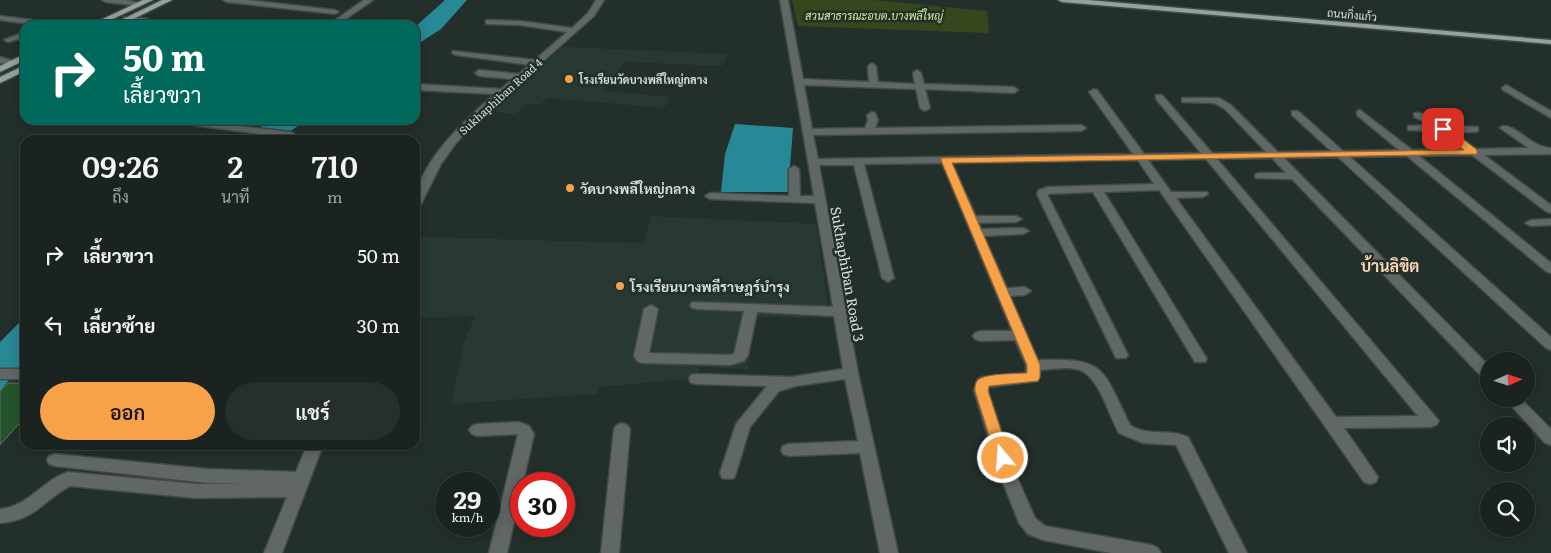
<!DOCTYPE html>
<html lang="th">
<meta charset="utf-8">
<style>
body{margin:0;font-family:Literata,Sarabun,serif;background:#272f2d;color:#f1f3f6;height:100vh;display:flex;flex-direction:column;font-size:19px;white-space:nowrap}
*{box-sizing:border-box;margin:0}
p{font-size:16px;color:#9fa4a5}
.icon{flex:none;width:28px;height:28px;fill:none;stroke:currentColor;stroke-width:2;stroke-linecap:round;stroke-linejoin:round}
.map{position:relative;flex:1;overflow:hidden}
.side{position:absolute;left:20px;top:135px;width:400px;height:315px;display:flex;flex-direction:column;background:#1a2320;border-radius:15px;box-shadow:0 2px 12px #0003,0 0 0 1px #38403e}
.side>*{flex:none}
.banner{position:absolute;left:20px;top:20px;width:400px;height:105px;border-radius:15px;box-shadow:0 2px 12px #0003,0 0 0 1px #38403e;background:#00695c;color:#fff;overflow:hidden}
.needle{width:32px;rotate:87deg}
.buttons{position:absolute;left:1480px;top:352px;display:grid;gap:10px}
.buttons a{display:grid;place-items:center;width:55px;height:55px;border-radius:50%;background:#1a2320;box-shadow:0 2px 12px #0003,0 0 0 1px #38403e;font-size:25px}
.speed{position:absolute;left:435px;top:472px;display:flex;gap:10px;font-size:25px;font-weight:700;text-align:center}
.speed>*{display:grid;place-content:center;width:65px;height:65px;border-radius:50%;background:#1a2320;box-shadow:0 2px 12px #0003,0 0 0 1px #38403e;line-height:1}
.speed small{font-size:12px;font-weight:400}
.speed .limit{border:8px solid #d22;background:#fff;color:#111}
.pin{position:absolute;display:grid;place-items:center;width:42px;height:42px;color:#fff;margin:-21px;border-radius:10px;box-shadow:0 2px 8px #0006}
.me{position:absolute;width:55px;margin:-28px;rotate:342deg;stroke-linejoin:round;filter:drop-shadow(0 0 4px #0008)}
.turn{display:flex;align-items:center;gap:18px;height:105px;padding:0 20px;font-size:22px}
.turn .icon{width:65px;height:65px;stroke-width:2.5}
.turn b{display:block;font-size:35px;line-height:42px}
.eta{display:flex;justify-content:space-evenly;align-items:center;height:85px;text-align:center}
.eta b{font-size:30px;font-weight:600;line-height:35px}
.button{display:flex;gap:10px;margin-top:auto;padding:10px 20px}
.button a{flex:1;height:58px;border-radius:30px;background:#f7a148;color:#111;font-size:20px;font-weight:600;line-height:58px;text-align:center}
.button a+a{background:#272f2d;color:#f1f3f6}
ul{padding:0;list-style:none}
li{display:flex;align-items:center;gap:15px;height:70px;padding:0 20px}
li div{flex:1}
li b{display:block;font-size:19px}
li em{font-style:normal}
.map>svg:first-child{display:block}
.built{fill:#273931}
.green{fill:#38461e}
.water{fill:#288895}
.building{fill:#24552a;stroke:#667067}
.lines{fill:none;stroke-linecap:round;stroke-linejoin:round}
.minor-casing{stroke:#404b46;stroke-width:3}
.major-casing{stroke:#404b46;stroke-width:3}
.minor{fill:#606766;fill-rule:evenodd}
.major{fill:#93a19f;fill-rule:evenodd}
.route{fill:#f7a148;stroke:#a1692f}
.poi-dot{fill:#f7a148;stroke:#232f2a;stroke-width:2}
.labels{text-anchor:middle;dominant-baseline:central;stroke-width:5;stroke-linejoin:round;paint-order:stroke}
.far-street-label{font-size:11px;fill:#d7dfdb;stroke:#232f2a}
.far-park-label{font-size:11px;font-style:italic;fill:#ceef97;stroke:#232f2a}
.far-poi-label{font-size:11px;font-weight:bold;fill:#d7dfdb;stroke:#232f2a;text-anchor:start}
.poi-label{font-size:14px;font-weight:bold;fill:#d7dfdb;stroke:#232f2a;text-anchor:start}
.street-label{font-size:14px;fill:#d7dfdb;stroke:#232f2a}
.quarter-label{font-size:16px;font-weight:bold;fill:#fad5b4;stroke:#232f2a}
</style>
<div class="map">
<svg width="1551" height="553" viewBox="0 0 1551 553">
<rect width="100%" height="100%" fill="#232f2a"/>
<g class="built">
<polygon points="571,47 728,54 722,66 625,62 602,91 671,97 664,108 548,98 540,105 527,104 515,114 490,111 561,48"/>
<polygon points="651,216 816,224 830,318 755,317 748,369 699,367 698,378 600,387 597,394 451,404 464,342 475,316 415,318 415,237 644,243"/>
</g>
<polygon class="green" points="792,0 873,0 987,11 989,33 798,26"/>
<g class="water">
<polygon points="445,0 467,0 441,29 415,46 415,27"/>
<polygon points="271,120 306,120 278,140 241,140"/>
<polygon points="735,124 793,128 788,192 721,192 725,154"/>
<polygon points="25,317 25,360 0,391 0,342"/>
</g>
<polygon class="building" points="8,383 25,383 25,417 0,445 0,391"/>
<g class="lines">
<g class="minor-casing">
<g id="minor">
<polygon points="102,0 125,0 144,4 140,6 106,2"/>
<polygon points="223,0 247,0 335,10 339,12 335,14 227,2"/>
<polygon points="364,0 373,0 337,25 328,25"/>
<path d="M596,0h8l-10,16 -114,101 -24,26 -15,21 -20,40 -6,3c0,-42 50,-87 80,-113l-80,-4v-6l86,5 12,-10 -34,-3 -4,-3 4,-3 40,4 11,-9 -74,-10 -4,-2 1,-2 82,9 32,-28 -47,-7 -31,-1h-3v-4l34,1 52,7 16,-15z"/>
<path d="M780,0h8l15,79 66,3 -1,-16 4,-3 4,3 2,16 37,2 -2,-11 4,-3 4,3 3,11 90,3 4,3 -4,3 -89,-4 5,19 -5,3 -5,-3 -4,-19 -112,-4 8,44 53,-1 3,-8 -1,-5 5,-3 3,1 3,7 -3,8 206,-3 5,3 -5,3 -268,4 5,24 315,-5 -44,-62 5,-3 3,1 47,64 57,-1 -45,-54v-4h6l50,58 54,-1 -41,-43 -11,-6 -32,-1v-4h37l12,7 47,47 53,-1 -39,-36v-4h6l45,40 56,-1 -42,-35v-4l3,-1 52,40 52,-1 -25,-18 -31,-1v-4l23,-1 -17,-8v-4h6l26,13 32,1v4l-3,1h-22l23,17 53,-1 -29,-20 2,-2c14,-2 30,22 49,22v6l-67,1 67,50v8l-4,-1 -75,-57 -53,1 132,107v10l-4,-1 -140,-116 -57,1 201,180v13l-5,-2 -208,-191 -54,1 205,208v14l-5,-1 -192,-200 -36,-1 -1,-2 1,-2 4,-1h26l-14,-15 -55,1 222,262 -3,4 -5,2 -87,1 34,49 -2,5 -6,2 -6,-2 -205,-292 -55,2 103,167 -2,3h-10l-102,-170 -46,2 81,161 -2,3h-10l-79,-164 2,-4 9,-3 106,-3 -16,-24 -186,3 24,53h40l6,3 -6,3 -37,1 2,6 42,-1 6,3 -6,3 -39,2 23,52 18,-1 6,4 -6,4 -15,1 28,64c69,-2 64,8 92,65 17,12 39,3 58,12l59,116h-18l-53,-108 -33,-2 -24,-10c-10,-17 -20,-56 -39,-63 -12,-4 -27,-1 -40,0l-2,11 -49,6 -1,4 28,84 19,43 10,8 107,19 6,3 3,5h-50l-68,-13 -15,-6 -9,-11 -19,-48 -26,-84 3,-11 5,-3 44,-4v-8l-11,-25 -35,1 -5,-2 -2,-3 2,-3 5,-2h32l-70,-168 -78,1 30,114 -6,4 -6,-4 -28,-113h-35l39,208 40,180h-18l-20,-100 -71,3 -6,-2 -2,-4 2,-4 6,-2 69,-3 -13,-62 -49,7 -17,5 -29,36 -14,46 -2,5 -6,1 -6,-1 -2,-5 16,-49 31,-38 -71,-2 -5,-1 -2,-4 2,-4 5,-1 95,3 52,-8 -9,-53 -77,-4 -9,43 -4,6 -14,4 -88,-2 -5,-2 -3,-5 10,-47 7,-4 7,4 -9,44 81,2 4,-1 10,-43 -47,-2 -5,-1 -2,-3 2,-3 141,5 -18,-104 -105,-4 -5,-3 5,-3 79,3v-27l5,-3 5,3 1,27h14zM1206,159l212,257 -82,1 -160,-219 27,-1 5,-3 -1,-2h-36l-23,-32z"/>
<polygon points="0,16 57,23 61,25 38,25 0,20"/>
<polygon points="124,17 148,19 150,25 124,21"/>
<polygon points="25,32 25,37 8,42 4,40"/>
<polygon points="0,57 18,62 14,65 0,63"/>
<polygon points="1506,85 1551,111 1551,118 1503,90 1502,88"/>
<polygon points="186,120 291,132 296,135 291,138 192,125 189,124"/>
<polygon points="1551,219 1551,225 1531,226 1525,223 1531,220"/>
<rect x="0" y="369" width="25" height="10"/>
<polygon points="1505,399 1521,399 1551,429 1551,445 1545,443"/>
<polygon points="519,422 529,426 534,434 507,553 489,553 518,434 477,436 472,434 469,430 472,426 477,424"/>
<polygon points="622,423 627,425 630,429 619,553 601,553 614,429 617,425"/>
<path d="M307,445h16l-41,108h-18l23,-56 -91,1 -126,-12c-28,15 -34,34 -70,37v-14c30,-3 41,-28 68,-37l128,12h50l-38,-1 -153,-17 -6,-2 -2,-4 2,-4 6,-2 153,15 88,3z"/>
</g>
</g>
<g class="major-casing">
<g id="major">
<polygon points="143,0 153,0 100,25 90,25"/>
<polygon points="162,0 172,0 121,25 111,25"/>
<polygon points="1058,0 1088,0 1551,40 1551,44 1062,2"/>
<polygon points="25,54 25,60 0,72 0,66"/>
<polygon points="25,65 25,71 0,83 0,77"/>
</g>
</g>
<use href="#minor" class="minor"/>
<use href="#major" class="major"/>
</g>
<path class="route" d="M1440,127h7l30,23v4l-525,9 88,202v12l-2,4 -49,5 -1,5 22,67 -2,5 -5,1 -5,-1 -23,-72c0,-4 0,-8 3,-11 8,-7 38,-6 49,-7v-8l-86,-205 1,-2 522,-8 -24,-19z"/>
<g class="poi-dot">
<circle cx="569" cy="79" r="5"/>
<circle cx="570" cy="188" r="5"/>
<circle cx="620" cy="286" r="5"/>
</g>
<g class="labels">
<g class="far-street-label">
<text transform="translate(1352 14) rotate(5)">ถนนกิ่งแก้ว</text>
<text transform="translate(500 96) rotate(-42)">Sukhaphiban Road 4</text>
</g>
<g class="far-park-label">
<text x="874" y="15">สวนสาธารณะอบต.บางพลีใหญ่</text>
</g>
<g class="far-poi-label">
<text x="579" y="79">โรงเรียนวัดบางพลีใหญ่กลาง</text>
</g>
<g class="poi-label">
<text x="580" y="188">วัดบางพลีใหญ่กลาง</text>
<text x="630" y="286">โรงเรียนบางพลีราษฎร์บำรุง</text>
</g>
<g class="street-label">
<text transform="translate(848 274) rotate(80)">Sukhaphiban Road 3</text>
</g>
<g class="quarter-label">
<text x="1390" y="265">บ้านลิขิต</text>
</g>
</g>
</svg>
<div class="buttons">
<a><svg class="needle" viewBox="-14 -14 28 28"><path d="M0-13l5 13h-10z" fill="#e53935"/><path d="M0 13l5-13h-10z" fill="#9fa4a5"/></svg></a>
<a><svg class="icon" aria-label="sound" viewBox="0 0 24 24"><path d="M4 9h4l5-4v14l-5-4H4zM17 9q2 3 0 6"/></svg></a>
<a><svg class="icon" aria-label="search" viewBox="0 0 24 24"><circle cx="10" cy="10" r="6"/><path d="M15 15l6 6"/></svg></a>
</div>
<div class="speed"><div>29<small>km/h</small></div><div class="limit">30</div></div>
<div class="pin" style="left:1443px;top:129px;background:#d93025"><svg class="icon" aria-label="arrive" viewBox="0 0 24 24"><path d="M6 21V4h12l-3 4 3 4H6"/></svg></div>
<svg class="me" style="left:1003px;top:458px" viewBox="-20 -20 40 40"><circle r="17" fill="#f7a148" stroke="#fff" stroke-width="3"/><path d="M0-11L8 9 0 5-8 9z" fill="#fff"/></svg>
<div class="banner">
<div class="turn"><svg class="icon" aria-label="right" viewBox="0 0 24 24"><path d="M7 20v-9h11M14 6l5 5-5 5"/></svg><div><b>50 m</b>เลี้ยวขวา</div></div>
</div>
<section class="side">
<div class="eta">
<div><b>09:26</b><p>ถึง</p></div>
<div><b>2</b><p>นาที</p></div>
<div><b>710</b><p>m</p></div>
</div>
<ul>
<li><svg class="icon" aria-label="right" viewBox="0 0 24 24"><path d="M7 20v-9h11M14 6l5 5-5 5"/></svg><div><b>เลี้ยวขวา</b></div><em>50 m</em></li>
<li><svg class="icon" aria-label="left" viewBox="0 0 24 24"><path d="M17 20v-9H6M10 6l-5 5 5 5"/></svg><div><b>เลี้ยวซ้าย</b></div><em>30 m</em></li>
</ul>
<div class="button"><a>ออก</a><a>แชร์</a></div>
</section>
</div>
